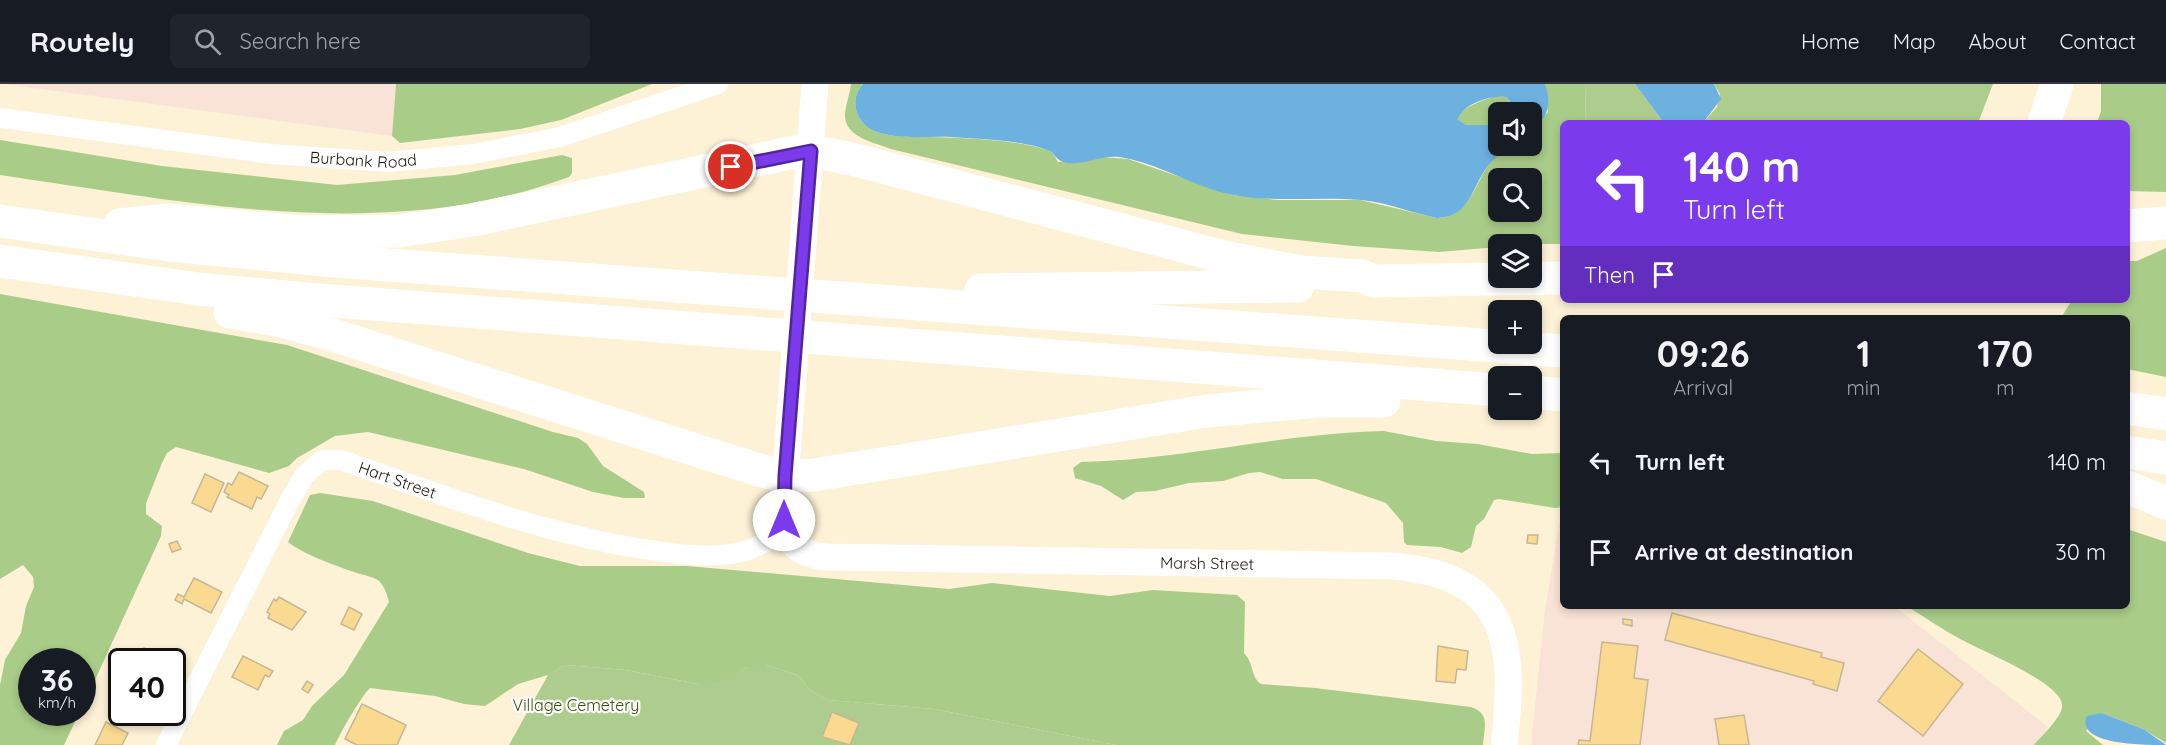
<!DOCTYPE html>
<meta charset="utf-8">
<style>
body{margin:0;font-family:Quicksand,sans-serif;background:#20242c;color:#f1f3f6;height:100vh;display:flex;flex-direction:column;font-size:22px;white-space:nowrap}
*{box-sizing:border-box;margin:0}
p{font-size:20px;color:#9ea1a6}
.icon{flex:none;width:33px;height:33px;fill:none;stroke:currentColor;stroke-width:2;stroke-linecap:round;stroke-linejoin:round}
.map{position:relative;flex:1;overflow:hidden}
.panel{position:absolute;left:1560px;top:231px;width:570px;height:294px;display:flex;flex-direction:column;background:#171b24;border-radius:9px;box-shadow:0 3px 9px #0003}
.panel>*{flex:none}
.top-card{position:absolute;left:1560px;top:36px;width:570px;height:183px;border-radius:9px;box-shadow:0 3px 9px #0003;background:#7c3aed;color:#fff;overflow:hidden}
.controls{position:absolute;left:1488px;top:18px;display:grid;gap:12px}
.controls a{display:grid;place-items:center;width:54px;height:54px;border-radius:9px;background:#171b24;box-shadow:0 3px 9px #0003;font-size:30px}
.speed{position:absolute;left:18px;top:564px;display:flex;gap:12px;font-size:30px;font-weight:700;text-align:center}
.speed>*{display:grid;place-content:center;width:78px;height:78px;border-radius:50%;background:#171b24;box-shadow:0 3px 9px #0003;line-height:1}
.speed small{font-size:15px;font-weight:400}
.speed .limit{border:3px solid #111;border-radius:9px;background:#fff;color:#111}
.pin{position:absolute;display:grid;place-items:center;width:51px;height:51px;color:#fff;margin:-26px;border:3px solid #fff;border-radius:50%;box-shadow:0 2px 6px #0007}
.me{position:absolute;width:66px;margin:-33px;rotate:0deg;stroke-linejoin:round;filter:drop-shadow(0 0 4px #0008)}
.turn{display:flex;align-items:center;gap:21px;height:126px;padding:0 24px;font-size:27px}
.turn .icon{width:78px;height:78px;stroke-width:2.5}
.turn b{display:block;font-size:42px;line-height:51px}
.then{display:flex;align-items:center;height:57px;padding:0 24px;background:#0003;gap:12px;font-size:22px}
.eta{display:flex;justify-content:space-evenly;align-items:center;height:102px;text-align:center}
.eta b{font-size:36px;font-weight:800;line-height:42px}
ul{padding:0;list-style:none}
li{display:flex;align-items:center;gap:18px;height:90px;padding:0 24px}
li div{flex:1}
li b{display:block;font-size:22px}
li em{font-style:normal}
header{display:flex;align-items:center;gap:36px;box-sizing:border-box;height:84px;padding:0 30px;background:#171b24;border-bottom:2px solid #363941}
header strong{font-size:28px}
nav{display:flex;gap:33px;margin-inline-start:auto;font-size:21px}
.search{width:420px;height:54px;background:#20242c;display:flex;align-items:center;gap:15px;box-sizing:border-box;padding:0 21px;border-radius:9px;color:#9ea1a6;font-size:22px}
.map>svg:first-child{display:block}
.industrial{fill:#f9e3d6}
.green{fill:#accd8d}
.forest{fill:#a9cc88;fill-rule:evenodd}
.water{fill:#6db1e1}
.building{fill:#fad990;stroke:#c5b695;stroke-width:1.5}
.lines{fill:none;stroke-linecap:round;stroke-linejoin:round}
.street{stroke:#fff;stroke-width:20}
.secondary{stroke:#fff;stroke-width:27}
.highway{stroke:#fff;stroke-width:33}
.route-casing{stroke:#51269a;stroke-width:15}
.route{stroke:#7c3aed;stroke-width:10}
.labels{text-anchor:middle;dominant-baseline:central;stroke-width:4.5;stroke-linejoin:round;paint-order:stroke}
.street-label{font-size:16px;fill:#1e180c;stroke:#fff}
.park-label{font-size:16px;fill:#335106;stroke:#fff}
</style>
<header>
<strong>Routely</strong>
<div class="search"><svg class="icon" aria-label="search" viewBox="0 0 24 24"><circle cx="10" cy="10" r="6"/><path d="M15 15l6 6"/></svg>Search here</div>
<nav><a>Home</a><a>Map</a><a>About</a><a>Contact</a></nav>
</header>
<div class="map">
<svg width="2166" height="661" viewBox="0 0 2166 661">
<rect width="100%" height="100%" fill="#fdf1d6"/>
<g class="industrial">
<polygon points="4,0 396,0 392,52"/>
<polygon points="1562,423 1563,522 1894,522 2048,643 2034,661 1531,661 1545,526"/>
</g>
<g class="green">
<polygon points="1586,0 1635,0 1664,39 1585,39"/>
<polygon points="1714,0 1993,0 1978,39 1703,39 1717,23 1720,10"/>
<polygon points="565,581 626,586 698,600 756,581 766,581 797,591 811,607 828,616 934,625 1116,661 509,661 548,591"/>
</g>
<g class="forest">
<polygon points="396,0 652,0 561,36 520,45 400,59 392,52"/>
<path d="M851,0h12c-15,17 -7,41 14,48 18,6 37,5 56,5 31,1 92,3 119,15l6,10 43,-5 27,2 104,36 46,5h82l77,18c44,-1 37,-60 75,-72 5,-2 14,0 20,0v-15l16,-19 -3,-28h41l-1,39h-22v121h-65v3l-59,5 -86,-6 -111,-12 -351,-85c-17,-7 -48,-12 -46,-36 1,-10 5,-19 6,-29zM1498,94h34v34h-34z"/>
<polygon points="2101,0 2166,0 2166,108 2127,107 2127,39 2097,39 2101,27"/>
<path d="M1498,12l8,1 4,4 -5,11h-7v13h-32l-8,-4c1,-14 27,-22 40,-25z"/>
<path d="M0,56l162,26 175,19 118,-10 107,-20 10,3v15l-3,4c-183,68 -382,25 -569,-2z"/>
<polygon points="2166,164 2166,293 2127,285 2127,234 2061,234 2072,216 2127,216 2127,177 2137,177"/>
<polygon points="0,210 287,261 553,348 578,354 587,360 603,382 644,408 645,414 624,414 593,408 524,385 368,348 335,352 297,374 289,382 269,389 176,363 167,369 162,379 146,419 146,430 162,442 161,452 83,622 82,578 32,578 32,628 79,629 64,661 0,661 0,601 5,576 21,549 26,522 34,503 33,493 23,481 0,495"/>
<path d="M1384,347l52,10 42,3 54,10 31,-1v54l-8,1 -56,-9 -5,1 -10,19 -8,7 -5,21 -9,6 -21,-6 -34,-2 -3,-3 -1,-19 -17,-20 -70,-24h-33l-23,-7 -11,1 -26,8 -34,2 -34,8 -19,1 -13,8 -22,-14 -26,-8 -2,-10 8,-6c102,-2 202,-29 303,-31z"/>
<path d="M320,409l53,8 155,52 52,13h107l262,23 43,-6 118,13 43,-6 84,5 8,7 -1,51c10,10 7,25 17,31l54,4 156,19c20,7 13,20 12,38h-367l-182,-36 -106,-9 -17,-9 -14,-16 -31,-10 -20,3 -28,14 -20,2 -72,-14 -61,-5 -17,10 -30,9 -33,22 -21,-2 -29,-8 -65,-8c-8,7 -30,45 -35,57h-58l7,-14 19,-11 9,-14 32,-31 45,-73c-2,-7 -4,-15 -10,-21 -5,-4 -16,-6 -22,-8 -18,-6 -55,-19 -69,-31l22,-47z"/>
<path d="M2127,445l39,13v201l-21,-13 -43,-17 -16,18 17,14h-69c8,-10 30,-29 28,-41 -3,-22 -80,-53 -100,-64 -19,-10 -37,-23 -56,-34h221z"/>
</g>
<g class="water">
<path d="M863,0h682c7,21 3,33 -13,47v-19h-27l5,-11 -4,-4c-16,-2 -44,7 -48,23l8,5h32v21h14c-9,6 -18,12 -25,21 -16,22 -17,50 -50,51 -26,-5 -50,-16 -76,-18 -43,-4 -85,3 -128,-5 -40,-8 -74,-32 -114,-38 -23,-3 -53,19 -67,-5 -25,-12 -72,-13 -101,-15 -24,-1 -50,3 -74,-5 -21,-7 -29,-31 -14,-48z"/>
<polygon points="1635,0 1714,0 1721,15 1703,39 1664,39"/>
<path d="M2102,629l43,17 21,15c-23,0 -91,0 -79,-29z"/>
</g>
<g class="building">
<polygon points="239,388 268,402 261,415 257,413 252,425 227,413 229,411 224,408 228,399 232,401"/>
<polygon points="205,390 224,399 211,428 192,419"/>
<polygon points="1528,451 1538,451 1537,460 1527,459"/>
<polygon points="177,457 181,465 172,468 169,460"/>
<polygon points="194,494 222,508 211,529 184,515 182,520 175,516 178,510 184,513"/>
<polygon points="279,513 306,528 292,546 268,534 270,530 267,528 274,515 276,517"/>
<polygon points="349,523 362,530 354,546 341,540"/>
<polygon points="1672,529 1822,569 1821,573 1844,579 1837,607 1813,600 1814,597 1665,556"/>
<polygon points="1623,535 1632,536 1632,542 1623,540"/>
<polygon points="1602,558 1638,562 1634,594 1648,596 1640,661 1578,661 1579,656 1590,657"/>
<polygon points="1438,562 1468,567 1466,586 1457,585 1455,599 1436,597"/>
<polygon points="144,564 165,574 164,578 137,578"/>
<polygon points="1918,565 1963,600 1923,652 1878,617"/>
<polygon points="243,572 273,587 269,593 265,591 258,606 232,593"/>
<polygon points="307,597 313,601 308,609 302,605"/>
<polygon points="362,620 406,641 397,661 357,661 345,655"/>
<polygon points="832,628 859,639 850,661 822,653"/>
<polygon points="1744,631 1749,661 1719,661 1715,635"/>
<polygon points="106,638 128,649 122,661 95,661"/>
</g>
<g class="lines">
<g class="street">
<path id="s1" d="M0,34l271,36 116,8 87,-8 86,-17 158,-53"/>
<path id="s2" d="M166,661l122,-241 16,-28 18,-16h19c99,34 193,71 296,88 34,5 70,12 104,4 17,-4 31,-13 44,-23"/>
</g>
<path class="secondary" id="s3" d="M815,0l-31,412c0,35 1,57 42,61l565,9c119,9 125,78 113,179"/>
<g class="highway">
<polyline points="2044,39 2057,0"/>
<polyline points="0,137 169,161 334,177 1563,267"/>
<polyline points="120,141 167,136 303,148 399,147 473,136 794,68 818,68 856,76 1224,173 1301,188 1362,192 1373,197 1563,194"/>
<polyline points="2127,142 2166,139"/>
<polyline points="0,177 198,205 307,215 1498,306"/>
<polyline points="981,206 1298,202"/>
<polyline points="230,228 282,237 336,252 762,387 785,392 814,391 1207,327 1318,317 1384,317"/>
<polyline points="1532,308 1563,311"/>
<polyline points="2127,324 2166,330"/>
<polyline points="2127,368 2166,374"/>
<polyline points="2127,403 2166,419"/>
</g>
</g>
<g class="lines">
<g class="route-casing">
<polyline id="route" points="731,83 811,67 785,392 784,436"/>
</g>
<use href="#route" class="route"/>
</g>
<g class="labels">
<g class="street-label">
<text stroke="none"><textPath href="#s1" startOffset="366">Burbank Road</textPath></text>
<text stroke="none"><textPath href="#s2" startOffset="405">Hart Street</textPath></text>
<text stroke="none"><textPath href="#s3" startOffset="880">Marsh Street</textPath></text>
</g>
<g class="park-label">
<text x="576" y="621">Village Cemetery</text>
</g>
</g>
</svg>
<div class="controls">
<a><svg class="icon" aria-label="sound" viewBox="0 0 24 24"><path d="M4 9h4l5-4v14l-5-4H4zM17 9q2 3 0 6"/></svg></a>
<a><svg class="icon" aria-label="search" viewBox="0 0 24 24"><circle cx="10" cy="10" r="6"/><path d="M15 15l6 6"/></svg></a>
<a><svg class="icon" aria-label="layers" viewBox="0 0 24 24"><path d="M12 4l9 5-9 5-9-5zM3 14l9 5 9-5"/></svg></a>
<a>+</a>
<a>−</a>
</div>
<div class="speed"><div>36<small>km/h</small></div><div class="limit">40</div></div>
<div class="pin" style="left:731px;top:83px;background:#d93025"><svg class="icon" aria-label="arrive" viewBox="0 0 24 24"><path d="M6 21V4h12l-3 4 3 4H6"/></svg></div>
<svg class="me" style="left:784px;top:436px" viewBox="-20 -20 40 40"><circle r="19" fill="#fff"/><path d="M0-13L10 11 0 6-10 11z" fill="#7c3aed"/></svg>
<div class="top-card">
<div class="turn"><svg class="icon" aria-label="left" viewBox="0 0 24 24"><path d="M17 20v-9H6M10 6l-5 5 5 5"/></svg><div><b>140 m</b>Turn left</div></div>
<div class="then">Then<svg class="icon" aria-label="arrive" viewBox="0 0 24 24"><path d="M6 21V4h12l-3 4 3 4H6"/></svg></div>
</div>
<section class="panel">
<div class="eta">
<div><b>09:26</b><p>Arrival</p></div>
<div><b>1</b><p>min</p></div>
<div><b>170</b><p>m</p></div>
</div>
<ul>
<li><svg class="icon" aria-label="left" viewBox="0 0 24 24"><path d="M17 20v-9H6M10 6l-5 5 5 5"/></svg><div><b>Turn left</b></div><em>140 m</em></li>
<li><svg class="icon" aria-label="arrive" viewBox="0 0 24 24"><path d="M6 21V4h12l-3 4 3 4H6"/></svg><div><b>Arrive at destination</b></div><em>30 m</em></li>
</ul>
</section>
</div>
